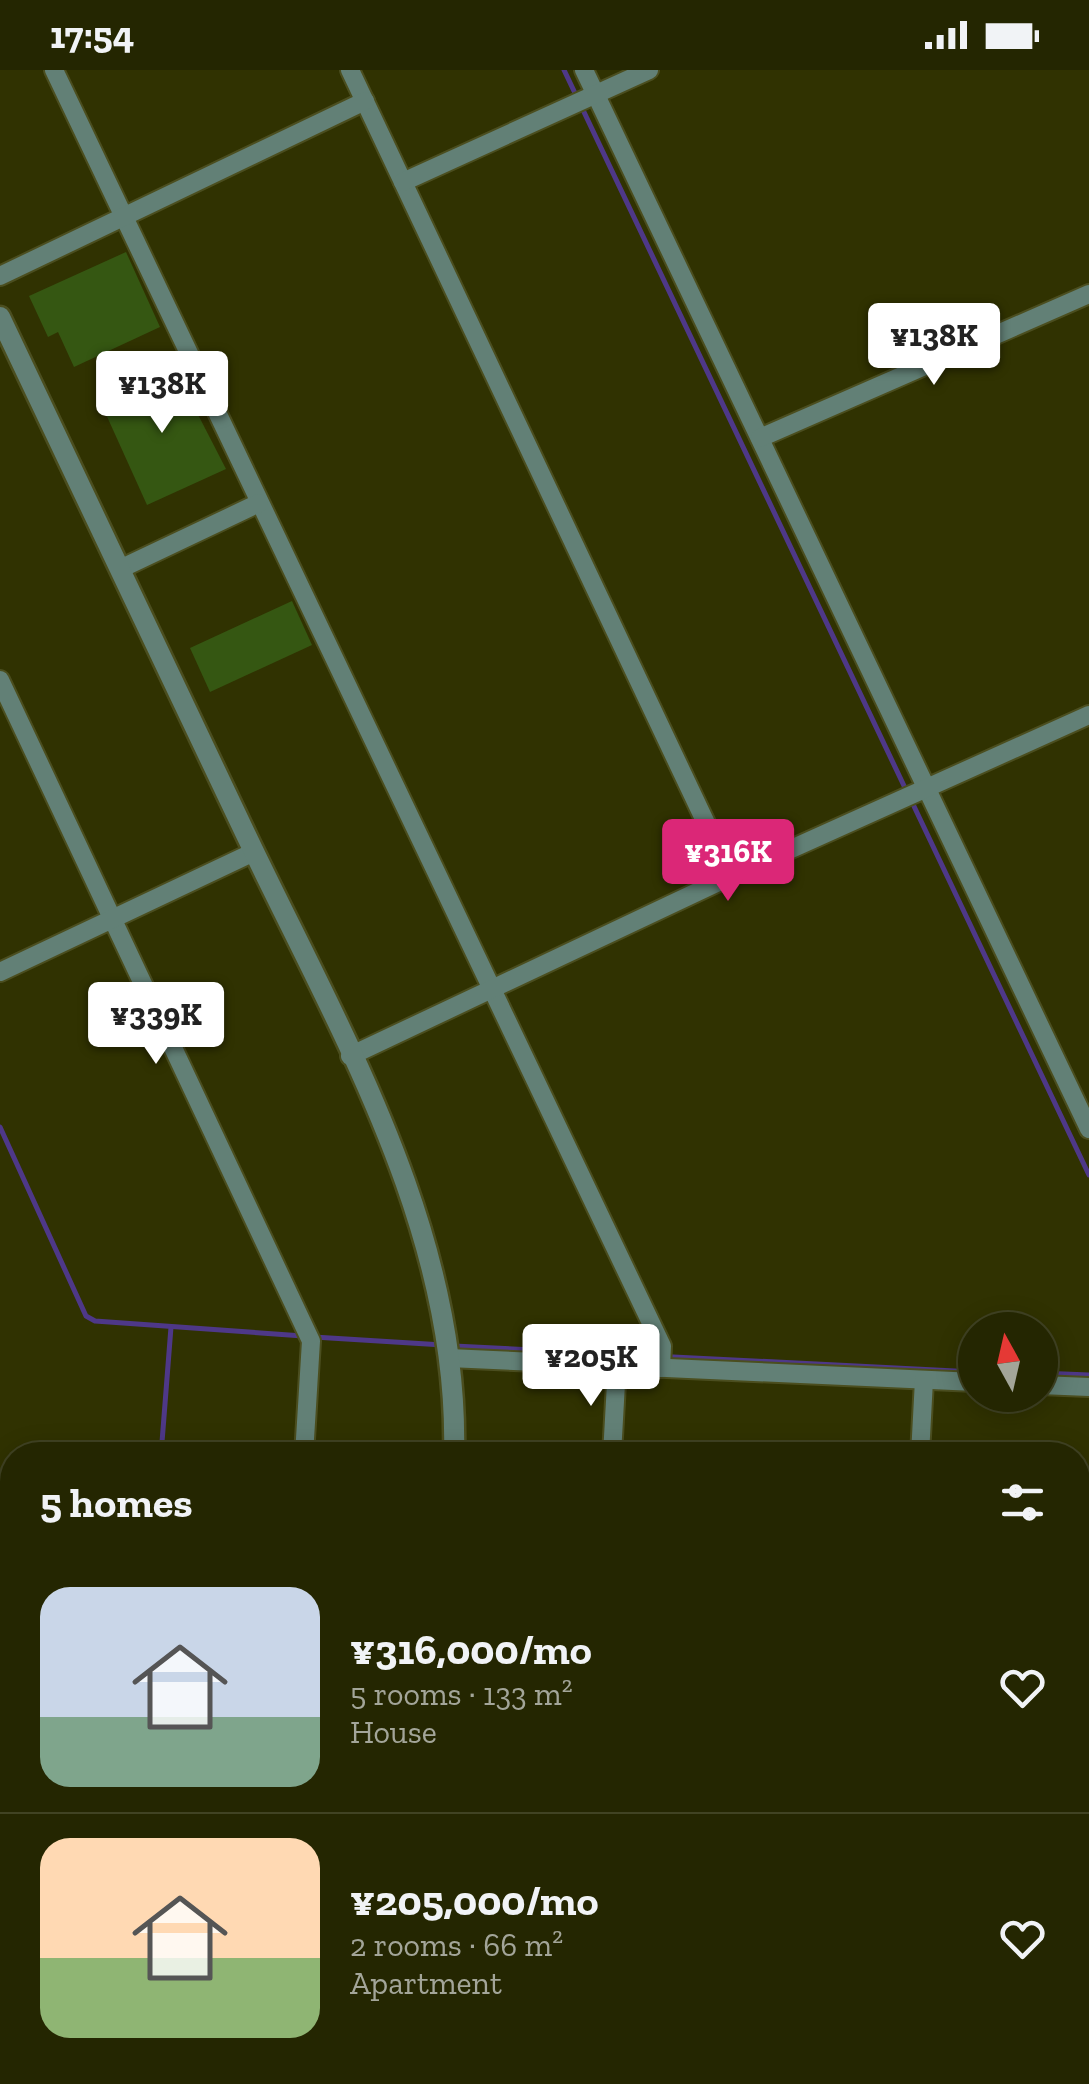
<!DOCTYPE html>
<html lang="en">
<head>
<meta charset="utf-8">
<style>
	body { margin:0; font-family:"Zilla Slab",serif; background:#303210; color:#f1f3f6; height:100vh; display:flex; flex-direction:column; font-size:38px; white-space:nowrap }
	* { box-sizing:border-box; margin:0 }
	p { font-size:32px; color:#a3a599 }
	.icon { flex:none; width:55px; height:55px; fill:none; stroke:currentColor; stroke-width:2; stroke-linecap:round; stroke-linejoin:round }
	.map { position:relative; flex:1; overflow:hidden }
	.drawer { position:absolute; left:0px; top:1372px; width:1090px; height:642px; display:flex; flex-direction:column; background:#242601; border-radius:40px 40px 0 0; box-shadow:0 5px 25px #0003,0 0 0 2px #414323 }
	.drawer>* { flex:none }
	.needle { width:65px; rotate:352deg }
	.controls { position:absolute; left:958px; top:1242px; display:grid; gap:20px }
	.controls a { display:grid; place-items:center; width:100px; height:100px; border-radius:50%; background:#242601; box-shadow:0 5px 25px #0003,0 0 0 2px #414323; font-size:50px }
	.price { position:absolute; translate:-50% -85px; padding:0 22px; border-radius:10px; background:#fff; color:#222; font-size:32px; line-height:65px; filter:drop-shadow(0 2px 5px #0008) }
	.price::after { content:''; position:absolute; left:50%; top:60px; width:30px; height:22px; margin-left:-15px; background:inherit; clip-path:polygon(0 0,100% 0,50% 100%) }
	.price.current { background:#db2777; color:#fff }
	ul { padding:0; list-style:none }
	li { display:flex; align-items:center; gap:30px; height:250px; padding:0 40px }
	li+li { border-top:2px solid #414323 }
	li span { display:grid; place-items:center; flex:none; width:280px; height:200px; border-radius:30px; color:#555 }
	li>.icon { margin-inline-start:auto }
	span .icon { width:120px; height:120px; fill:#fffc; stroke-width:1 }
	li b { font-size:42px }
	h2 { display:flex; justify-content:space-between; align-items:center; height:120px; padding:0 40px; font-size:42px }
	.status { display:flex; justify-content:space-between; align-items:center; height:70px; padding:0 50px; background:#242601; direction:ltr }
	.status svg { height:28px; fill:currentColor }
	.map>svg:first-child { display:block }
</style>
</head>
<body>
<div class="status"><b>17:54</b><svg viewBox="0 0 49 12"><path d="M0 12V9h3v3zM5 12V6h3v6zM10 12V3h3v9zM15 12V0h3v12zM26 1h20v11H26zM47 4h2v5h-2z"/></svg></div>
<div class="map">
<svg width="1089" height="2014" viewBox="0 0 1089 2014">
	<rect width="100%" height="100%" fill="#303201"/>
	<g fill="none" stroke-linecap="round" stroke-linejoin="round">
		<g stroke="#4e3888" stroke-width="5">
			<path d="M564 0 906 720"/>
			<path d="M911 730 1089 1105"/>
			<path d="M0 1057 86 1246 95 1251 303 1266"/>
			<path d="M314 1267 443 1275"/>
			<path d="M454 1276 975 1302"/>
			<path d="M1040 1303 1089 1305"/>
			<path d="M161 1385 171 1257"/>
			<path d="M121 2014 122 2002"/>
		</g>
	</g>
	<g fill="#355712">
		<path d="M126 182 160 257 74 297 58 262 48 267 29 226Z"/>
		<path d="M174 298 226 399 147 435 100 331Z"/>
		<path d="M292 531 312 575 210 622 190 578Z"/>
	</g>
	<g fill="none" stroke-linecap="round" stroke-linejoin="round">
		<g stroke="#4b4e1f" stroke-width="22">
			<g id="minor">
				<path d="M54 0 662 1276 661 1298"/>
				<path d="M350 0 731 806"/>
				<path d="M584 0 1089 1059"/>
				<path d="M403 112 649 0"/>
				<path d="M0 206 365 31"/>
				<path d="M760 368 1089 224"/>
				<path d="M120 499 259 433"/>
				<path d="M0 610 311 1271 304 1385"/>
				<path d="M0 902 254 782"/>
				<path d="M350 986 731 806 1089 645"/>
				<path d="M449 1288 975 1312"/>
				<path d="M1040 1315 1089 1317"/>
				<path d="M612 1385 617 1295"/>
				<path d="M920 1385 924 1310"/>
				<path d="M1078 1865 1089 1866"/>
				<path d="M263 2014 264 2002"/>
				<path d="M575 2014 576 2002"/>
				<path d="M885 2014V2002"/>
			</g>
		</g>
		<g stroke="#4b4e1f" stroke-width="25">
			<g id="tertiary">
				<path d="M0 247C82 420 165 594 247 767 340 962 460 1162 454 1385"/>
				<path d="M0 1797 12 1798"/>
				<path d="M420 2014 421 2002"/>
			</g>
		</g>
		<use href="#minor" stroke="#628076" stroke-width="18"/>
		<use href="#tertiary" stroke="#628076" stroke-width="20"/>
	</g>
</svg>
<div class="controls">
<a><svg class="needle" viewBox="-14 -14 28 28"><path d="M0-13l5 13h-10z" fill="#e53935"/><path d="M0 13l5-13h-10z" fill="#a3a599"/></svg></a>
</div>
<b class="price" style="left:934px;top:318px">¥138K</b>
<b class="price" style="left:162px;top:366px">¥138K</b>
<b class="price current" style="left:728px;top:834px">¥316K</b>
<b class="price" style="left:156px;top:997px">¥339K</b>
<b class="price" style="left:591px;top:1339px">¥205K</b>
<section class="drawer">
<h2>5 homes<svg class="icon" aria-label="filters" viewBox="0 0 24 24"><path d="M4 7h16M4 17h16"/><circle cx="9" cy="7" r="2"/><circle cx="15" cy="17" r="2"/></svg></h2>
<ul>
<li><span style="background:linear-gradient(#c9d6e8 65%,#7fa58c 0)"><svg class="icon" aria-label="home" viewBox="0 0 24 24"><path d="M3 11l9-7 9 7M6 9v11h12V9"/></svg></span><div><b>¥316,000/mo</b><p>5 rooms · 133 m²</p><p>House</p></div><svg class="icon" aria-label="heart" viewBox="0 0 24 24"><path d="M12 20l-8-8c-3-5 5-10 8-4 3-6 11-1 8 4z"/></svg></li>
<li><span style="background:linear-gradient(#ffd9b3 60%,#8fb573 0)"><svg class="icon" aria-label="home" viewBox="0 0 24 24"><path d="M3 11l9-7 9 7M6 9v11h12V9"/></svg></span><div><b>¥205,000/mo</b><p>2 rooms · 66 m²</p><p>Apartment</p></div><svg class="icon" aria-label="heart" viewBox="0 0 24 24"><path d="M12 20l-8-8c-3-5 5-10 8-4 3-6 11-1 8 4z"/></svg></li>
</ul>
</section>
</div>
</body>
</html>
